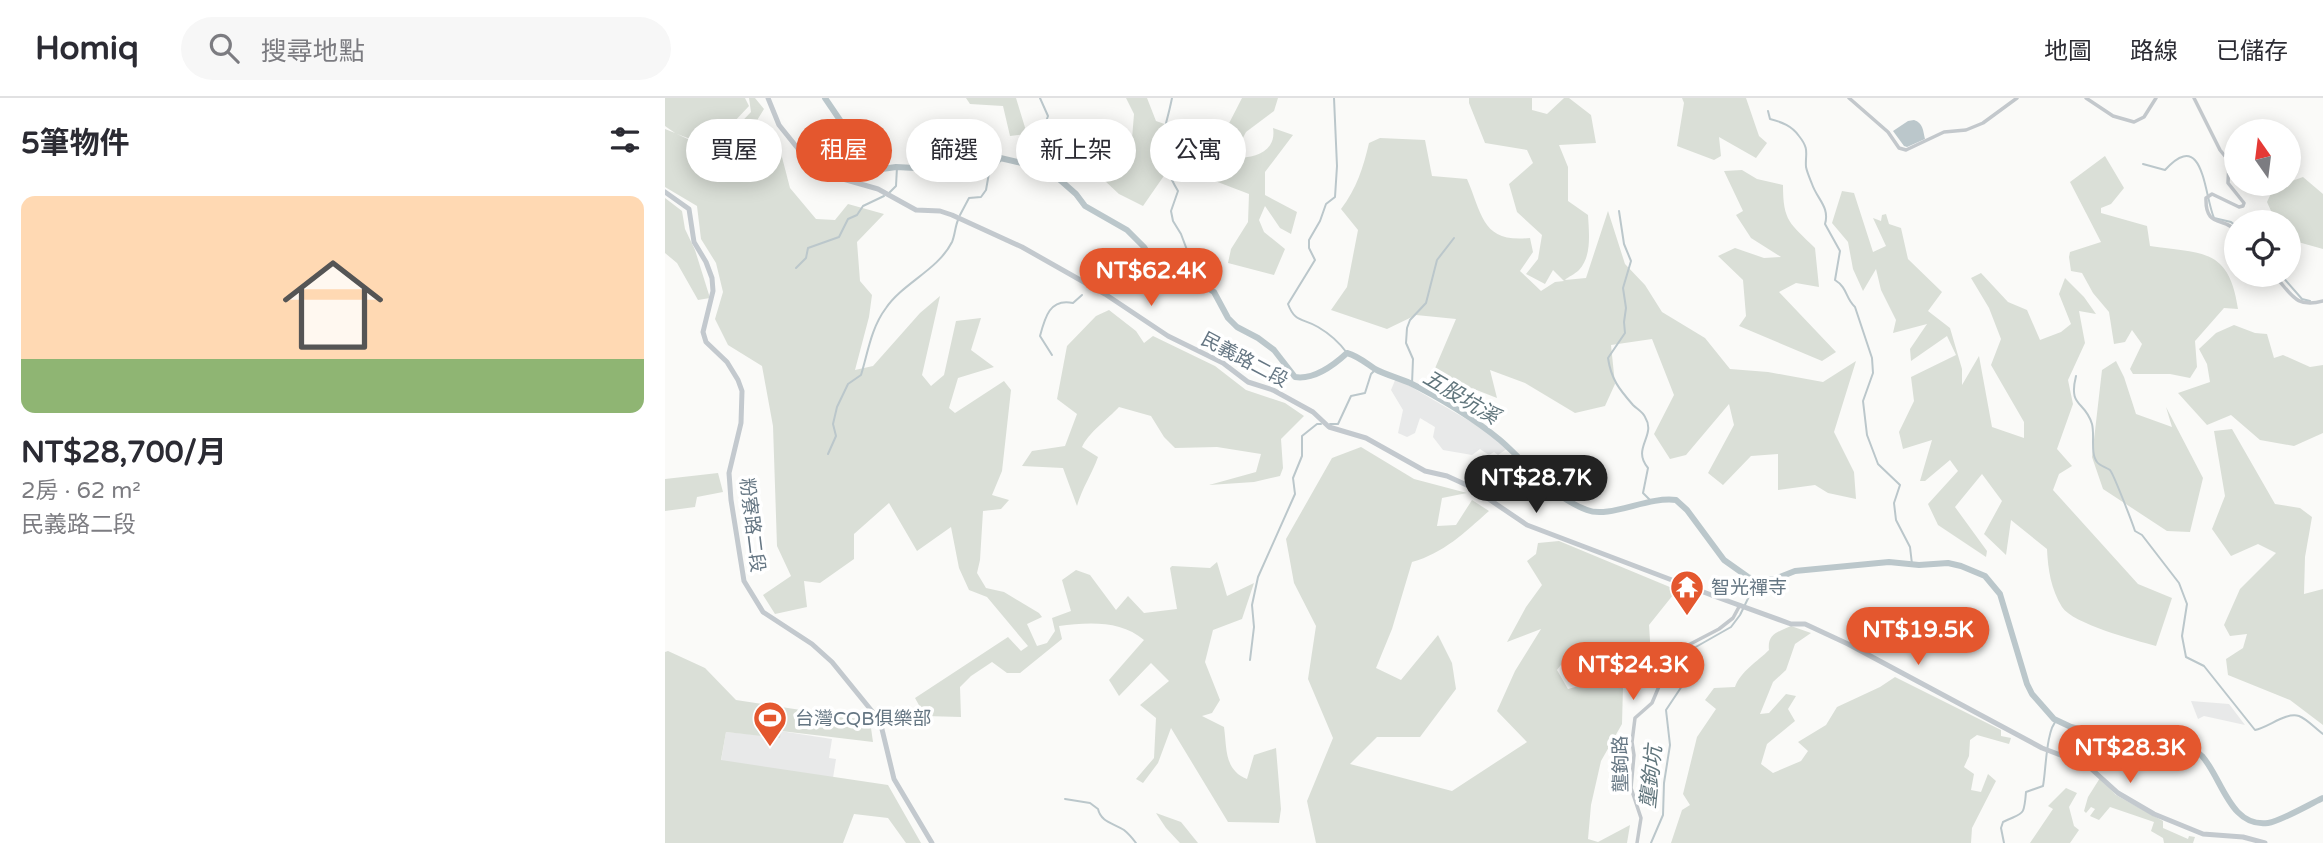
<!DOCTYPE html>
<html lang="zh-TW">
<head>
<meta charset="utf-8">
<style>
	body { margin:0; font-family:"Varela Round","Noto Sans TC",sans-serif; background:#f7f7f7; color:#2b2b33; height:100vh; display:flex; flex-direction:column; font-size:26px; white-space:nowrap }
	* { box-sizing:border-box; margin:0 }
	p { font-size:23px; color:#7c7c81 }
	.icon { flex:none; width:38px; height:38px; fill:none; stroke:currentColor; stroke-width:2; stroke-linecap:round; stroke-linejoin:round }
	.map { position:relative; flex:1; overflow:hidden }
	.drawer { display:flex; flex-direction:column; background:#fff; width:665px }
	.drawer>* { flex:none }
	.top-card { position:absolute; left:21px; top:21px; width:665px; height:63px; display:flex; gap:14px }
	.needle { width:46px; rotate:346deg }
	.tools { position:absolute; left:1559px; top:21px; display:grid; gap:14px }
	.tools a { display:grid; place-items:center; width:77px; height:77px; border-radius:50%; background:#fff; box-shadow:0 4px 18px #0003; font-size:35px }
	.price { position:absolute; translate:-50% -60px; padding:0 16px; border-radius:24px; background:#e4572e; color:#fff; font-size:23px; line-height:46px; filter:drop-shadow(0 2px 4px #0008) }
	.price::after { content:''; position:absolute; left:50%; top:42px; width:21px; height:16px; margin-left:-10px; background:inherit; clip-path:polygon(0 0,100% 0,50% 100%) }
	.price.active { background:#222; color:#fff }
	ul { padding:0; list-style:none }
	li { display:grid; align-content:center; gap:14px; height:371px; padding:0 21px }
	li+li { border-top:2px solid #e1e1e2 }
	li span { display:grid; place-items:center; height:217px; border-radius:14px; color:#555 }
	li>.icon { margin-inline-start:auto }
	span .icon { width:126px; height:126px; fill:#fffc; stroke-width:1 }
	li b { font-size:30px }
	h2 { display:flex; justify-content:space-between; align-items:center; height:84px; padding:0 21px; font-size:30px }
	.pill { padding:0 24px; border-radius:32px; background:#fff; box-shadow:0 4px 18px #0003; font-size:24px; line-height:63px }
	.pill.active { background:#e4572e; color:#fff }
	header { display:flex; align-items:center; gap:42px; box-sizing:border-box; height:98px; padding:0 35px; background:#fff; border-bottom:2px solid #e1e1e2 }
	header strong { font-size:33px }
	nav { display:flex; gap:38px; margin-inline-start:auto; font-size:24px }
	.search { width:490px; height:63px; background:#f7f7f7; display:flex; align-items:center; gap:18px; box-sizing:border-box; padding:0 24px; border-radius:38px; color:#7c7c81; font-size:26px }
	main { display:flex; flex:1; min-height:0 }
	.map>svg:first-child { display:block }
</style>
</head>
<body>
<header>
<strong>Homiq</strong>
<div class="search"><svg class="icon" aria-label="search" viewBox="0 0 24 24"><circle cx="10" cy="10" r="6"/><path d="M15 15l6 6"/></svg>搜尋地點</div>
<nav><a>地圖</a><a>路線</a><a>已儲存</a></nav>
</header>
<main>
<section class="drawer">
<h2>5筆物件<svg class="icon" aria-label="filters" viewBox="0 0 24 24"><path d="M4 7h16M4 17h16"/><circle cx="9" cy="7" r="2"/><circle cx="15" cy="17" r="2"/></svg></h2>
<ul>
<li><span style="background:linear-gradient(#ffd9b3 75%,#8fb573 0)"><svg class="icon" aria-label="home" viewBox="0 0 24 24"><path d="M3 11l9-7 9 7M6 9v11h12V9"/></svg></span><div><b>NT$28,700/月</b><p>2房 · 62 m²</p><p>民義路二段</p></div></li>
</ul>
</section>
<div class="map">
<svg width="1658" height="745" viewBox="0 0 1658 745">
	<rect width="100%" height="100%" fill="#fafaf8"/>
	<g fill="#e8e9e9">
		<path d="M731 280 825 335 843 350 833 357 829 354 824 357 815 351 807 357 778 352 768 339 770 329 755 320 750 335 742 339 733 335 738 312 726 292Z"/>
		<path d="M1526 603 1564 606 1580 627 1539 618 1533 621Z"/>
		<path d="M115 633 167 641 164 660 171 661 168 680 56 663 61 634 114 639Z"/>
	</g>
	<g fill="#dadfd7">
		<path d="M0 0H80L84 8 51 43 39 46 12 36 44 51 58 43 86 14 84 0H90L99 11 83 37 98 55 112 40 125 90 151 121 170 122 183 106 219 116 192 144 195 183 207 197 204 219 190 272 208 268 255 215 275 198 257 277 266 288 279 277 291 223 316 220 306 252 329 269 293 280 284 310 290 315 339 283 346 292 337 373 327 397 344 402 336 411 318 413 315 462 312 475 321 490 339 494 374 515 377 519 362 526 372 548 382 545 390 533 387 520 406 513 397 482 411 472 425 477 451 512 463 498 479 515 512 511 505 470 507 468 545 470 552 464 562 498 589 485 577 521 548 532 540 564 555 602 547 615 537 618 559 629C562 650 559 672 582 681L589 657 611 650 616 711 614 725 563 724 506 630 493 665 478 685 471 681 489 660 491 620 475 607 504 583 486 565 454 598 444 582 479 542C456 522 423 524 394 528L397 541 355 575H342L327 564 306 578 295 589 296 619 260 618 250 600 343 539 356 553 363 548 322 499 304 492 294 470 286 429 252 453 224 405 189 436V461L155 485 139 483 142 509 110 516 98 497 126 478 112 448 108 328 97 268 63 247 50 221 58 194 51 165 36 141 32 108 0 89V31L10 35 0 28Z"/>
		<path d="M301 0H351L362 36 345 38 338 8 305 6Z"/>
		<path d="M461 0H482L491 23 508 29 497 48 505 69 478 108 454 96 425 69 429 44 436 25 467 41 469 16Z"/>
		<path d="M577 0H613L609 13 581 34 568 59C588 62 612 54 608 30L628 37 600 74V97L632 114 626 136 615 130 600 108 594 122 599 134 620 151 609 177 563 165 566 151 583 124 584 96 537 78Z"/>
		<path d="M804 0H867V12L882 16 899 0H904L926 17 931 45 894 47 903 69V103L923 117C924 135 927 158 914 172 910 176 903 179 900 182L921 180 943 113 960 166 980 187 997 214 1040 240 1065 271 1103 274 1158 284 1191 263 1169 334 1189 374 1191 401 1163 395 1150 387 1113 392V356L1086 358 1058 387 1043 375 1069 327 1064 306 1021 357 1005 361 989 336 1009 297 987 241 946 247 950 286 940 308 910 315 860 285 825 272 832 300 768 275 791 221 751 217 722 231 666 212 682 189 693 132 676 111C692 90 698 70 704 45L715 40 760 42 767 78 802 81C818 118 817 145 865 140L868 154 855 173 876 193 890 184 899 183 888 172 880 186 861 176 873 161 877 137 852 114 844 86 868 65 862 52 820 45 804 5Z"/>
		<path d="M1017 0H1081L1094 38 1102 45 1091 60 1054 39 1056 58 1049 62 1012 48 1019 5Z"/>
		<path d="M1440 58 1459 90 1446 106 1436 110V115L1482 128 1485 148C1537 156 1564 149 1573 211L1559 210 1530 243 1532 269 1525 280 1505 276H1468L1465 271 1477 246 1467 232 1460 244 1449 246 1444 214 1428 195 1417 175 1406 173 1404 159 1405 154 1436 144 1405 84Z"/>
		<path d="M1077 72 1092 81 1118 87C1118 124 1125 125 1150 150L1154 189 1131 185 1114 194 1171 254 1157 263 1074 228 1081 218 1078 182 1053 158 1070 150 1099 160 1116 159 1086 140 1071 117 1078 113 1059 73Z"/>
		<path d="M1638 79 1658 96V151L1633 144 1624 136V124H1611L1602 104 1609 89 1624 86V84Z"/>
		<path d="M1177 93 1189 95 1208 154 1221 148 1208 120 1216 123 1217 117 1221 116 1224 126 1236 130 1243 161 1277 194 1263 213 1285 230 1297 271V287L1314 258 1327 329 1359 340V324L1326 267 1336 241 1324 210 1306 180 1316 175 1343 204 1362 212 1375 242 1396 234 1406 226 1394 196 1400 180 1419 199 1431 216 1414 213 1420 245 1403 282 1408 306 1392 351 1407 368 1394 376 1388 392 1473 486 1507 500 1491 548C1470 542 1408 526 1397 509 1386 491 1383 472 1382 451L1346 422 1341 457 1319 436 1337 403 1317 376 1290 409 1322 453 1321 459 1273 427 1263 406 1293 373 1285 362 1260 383H1255L1267 342 1238 351 1234 334 1249 303 1246 279 1291 257 1282 238 1246 263 1245 251 1262 226 1228 235 1231 222 1216 192 1211 171 1198 193 1188 171 1183 144 1167 125Z"/>
		<path d="M0 100 17 113 20 131 30 152 45 200 33 202 12 165 0 155Z"/>
		<path d="M444 212 471 233 479 245 488 238 550 268 581 292 620 305 639 318 616 341 618 370 615 378 589 384 544 387 591 374 596 356 552 349 510 350 499 339 486 318 454 309C443 321 423 335 417 349L433 359C427 376 417 390 412 408L398 370 357 368 367 353 400 348 412 316 392 301 402 248 431 218Z"/>
		<path d="M1569 227 1590 235 1602 236 1609 260 1618 257 1645 269 1658 267V335L1629 348 1595 342 1566 317 1542 327 1513 295 1545 284 1542 266 1534 251 1551 235Z"/>
		<path d="M1451 263 1459 279 1471 316 1507 329 1501 309 1538 380 1525 434 1502 433 1438 391 1427 359 1437 272Z"/>
		<path d="M1567 331 1610 406 1635 410 1647 419 1640 459 1639 496 1658 491V627L1625 602 1563 577 1561 561 1578 550 1582 536 1565 538 1559 527 1575 491 1611 455 1593 446 1566 458 1547 431 1560 398 1549 333Z"/>
		<path d="M696 349 749 381 802 395 777 400 772 428 791 427 807 402 824 413C799 435 779 455 747 464L727 531 711 570 736 582 773 537 787 565 791 591 755 639H712L685 666 787 693 862 644 832 613 850 573 876 531 842 544 861 509 877 487 862 463 871 456 873 445 894 443 1012 492 984 527 986 558 951 552 909 550 892 572 903 591 968 573 983 566 958 588 957 626 936 663 926 707 923 741 933 744 965 727 962 745H651L642 703 668 640 643 581 651 528 629 485 621 441 667 360Z"/>
		<path d="M53 375 58 394 32 399 30 409 0 413V381Z"/>
		<path d="M1126 528 1146 535 1130 546 1121 572 1108 584 1095 616 1104 615 1121 596 1131 598 1123 611 1130 623 1102 646 1096 666 1108 675 1136 663 1143 653 1133 644 1161 627 1172 609 1215 589 1230 579 1336 632V638L1346 640 1344 646 1312 637 1305 642 1304 658 1299 669 1309 676 1306 692 1316 694 1323 676 1331 683 1307 730 1306 745H1006L1017 712 1025 707 1018 696 1032 639 1051 611 1040 602 1049 590 1070 589C1075 574 1093 563 1104 552 1102 536 1113 534 1126 528Z"/>
		<path d="M3 553 40 570 71 602 194 621 206 630 208 644 116 633 115 640 61 634 56 662 223 687 256 745H241L223 720 189 716 178 745H0V554Z"/>
		<path d="M1435 680 1451 697 1498 723V730L1523 741 1524 738 1530 739 1528 745H1499L1498 740 1486 733 1489 724 1445 709 1434 722 1425 718 1430 711 1426 709 1421 715 1419 713 1423 699Z"/>
		<path d="M1401 690 1412 695 1404 709 1409 728 1414 732 1405 745H1365L1388 711 1383 708Z"/>
		<path d="M491 715 516 724 533 745H515L501 730Z"/>
	</g>
	<path fill="#bbc7cb" d="M1249 22C1258 25 1258 32 1260 41L1242 49 1239 48 1228 33 1243 23Z"/>
	<g fill="none" stroke-linecap="round" stroke-linejoin="round">
		<g stroke="#bbc7cb" stroke-width="2">
			<path d="M375 0 383 18 375 41 384 60 383 73"/>
			<path d="M507 0C498 45 487 48 513 93L506 113 508 123 516 136 528 168 529 179"/>
			<path d="M669 0 672 68 670 99 661 106 655 123 644 142V150L650 162 623 206C630 225 638 220 653 229 665 236 674 244 682 255"/>
			<path d="M1103 13 1105 21C1117 24 1127 28 1134 38 1145 52 1140 55 1141 69 1142 74 1145 81 1147 86 1152 101 1165 109 1160 126L1175 153 1170 182C1183 190 1180 200 1190 209L1207 260 1208 275 1198 303 1202 337 1213 366 1235 387 1229 405 1231 422 1245 449 1247 466"/>
			<path d="M1478 66 1500 72C1539 29 1539 97 1549 120L1566 124 1572 129"/>
			<path d="M224 95 231 88 232 69"/>
			<path d="M954 113 959 146 966 163 958 190 961 210 959 224 960 235 943 260C946 281 954 291 968 307 972 311 978 314 980 319 992 338 966 350 983 370L978 395 986 403"/>
			<path d="M295 117 304 100 316 99 321 92 324 75 338 60"/>
			<path d="M131 170 141 160 143 150 174 139 183 121 192 117 198 108 219 98"/>
			<path d="M1616 177 1637 201 1645 203"/>
			<path d="M387 257 375 238C380 219 385 200 408 205L417 197"/>
			<path d="M1411 278C1403 310 1420 302 1427 326 1430 337 1425 355 1432 364 1435 368 1441 369 1445 372 1449 377 1467 424 1470 433L1477 437 1514 485 1522 506 1517 538 1521 559 1539 568 1590 632C1604 629 1621 614 1634 618 1642 621 1651 631 1658 636"/>
			<path d="M747 286 748 261 741 245 742 230 745 222 761 205 772 162 789 140"/>
			<path d="M665 326H673L686 298 700 295 706 276 711 271"/>
			<path d="M163 356 171 338 168 326 172 309 183 286 196 277C203 254 206 230 221 210 238 185 273 172 287 144 290 137 290 129 293 122"/>
			<path d="M585 562 589 529 587 507 593 479 630 396 628 380 637 358V338L652 326H656"/>
			<path d="M400 701 425 705 433 711C436 724 448 725 459 732 464 736 468 741 471 745"/>
			<path d="M986 745 998 717 999 685 1005 647 1001 612 1023 579 1024 556 1029 550 1066 529 1075 517 1092 482"/>
			<path d="M1339 745 1336 730 1338 724C1358 714 1359 720 1361 694L1378 688C1381 673 1381 631 1392 622"/>
		</g>
		<path stroke="#bbc7cb" stroke-width="6" d="M160 0 179 28 196 69 203 73 231 69 270 71 287 66 301 51 312 48 331 59 374 69 386 74 411 96 420 108 462 132 479 149 487 162 497 169 508 174 520 175 549 194 563 220 572 229 593 240 609 252 630 279C649 282 669 267 682 255 693 258 701 265 710 271 721 277 734 280 745 285 774 299 811 322 835 342 864 367 885 398 922 412 944 421 983 398 1011 402L1022 412 1059 462 1083 479 1092 482 1110 481 1130 473 1224 464 1254 467 1283 465 1296 468 1320 478 1335 496 1362 586 1367 596 1389 621 1406 629 1448 640 1518 649C1525 651 1533 653 1537 658 1557 680 1565 730 1603 725 1616 723 1645 706 1658 700"/>
		<g stroke="#c3c8cc" stroke-width="3.5">
			<path d="M1184 0 1223 34 1234 50 1241 52 1279 34 1301 32 1318 25 1352 0"/>
			<path d="M1421 0 1448 18 1469 24 1479 19 1491 0"/>
			<path d="M1529 0 1555 52 1564 63 1563 85 1579 105 1578 108 1574 109 1547 96 1541 100C1540 131 1560 118 1572 134"/>
			<path d="M1609 177C1626 195 1630 211 1658 203"/>
			<path d="M972 745 976 720 966 690 969 657 967 644 970 620 987 605 1008 555 1054 531 1068 520 1075 507"/>
		</g>
		<g stroke="#c3c9ce" stroke-width="5">
			<path d="M103 0 114 27 147 68 164 77 213 91 251 112 275 113 287 117 357 149 440 196 503 238 558 265 583 284 608 292 648 314 664 329 701 340 760 373 782 378 806 389 862 427 1049 498 1126 526H1140L1183 546 1377 650 1422 667 1453 695 1489 716 1538 736 1578 739 1600 745"/>
			<path d="M0 94 24 111 29 144 41 164 47 180 48 193 38 234 41 244 62 264 73 282 77 293 76 325 64 375 66 402 79 483 98 514 147 546 167 564 215 623 229 681 267 745"/>
		</g>
	</g>
	<defs>
		<g id="temple-pin" transform="scale(1.75)"><path d="M0 17L-7.5 6A9.5 9.5 0 1 1 7.5 6Z" fill="#e4572e" stroke="#fff"/><path d="M0-6L5-2H3V0L6.5 2.5H4V6H1.5V3h-3V6H-4V2.5H-6.5L-3 0V-2H-5Z" fill="#fff"/></g>
		<g id="stadium-pin" transform="scale(1.75)"><path d="M0 17L-7.5 6A9.5 9.5 0 1 1 7.5 6Z" fill="#e4572e" stroke="#fff"/><path d="M0-5a6.5 5 0 1 0 0 10a6.5 5 0 1 0 0-10ZM-3.5-1.8h7v3.6h-7Z" fill="#fff"/></g>
	</defs>
	<g fill-rule="evenodd">
		<use href="#temple-pin" x="1022" y="489"/>
		<use href="#stadium-pin" x="105" y="620"/>
	</g>
	<g text-anchor="middle" stroke-width="7" stroke-linejoin="round" paint-order="stroke">
		<g font-size="19" fill="#657683" stroke="#fff">
			<text transform="translate(580 261) rotate(28)" y="7">民義路二段</text>
			<text transform="translate(88 427) rotate(83)" y="7">粉寮路二段</text>
			<text transform="translate(955 666) rotate(-91)" y="7">壟鉤路</text>
		</g>
		<g font-size="19" fill="#657683" stroke="#fff" text-anchor="start">
			<text x="1046" y="496">智光禪寺</text>
			<text x="130" y="627">台灣CQB俱樂部</text>
		</g>
		<g font-size="21" font-style="italic" fill="#60757c" stroke="#fff">
			<text transform="translate(796 299) rotate(31)" y="7">五股坑溪</text>
			<text transform="translate(986 679) rotate(-84)" y="7">壟鉤坑</text>
		</g>
	</g>
</svg>
<div class="tools">
<a><svg class="needle" viewBox="-14 -14 28 28"><path d="M0-13l5 13h-10z" fill="#e53935"/><path d="M0 13l5-13h-10z" fill="#7c7c81"/></svg></a>
<a><svg class="icon" aria-label="locate" viewBox="0 0 24 24"><circle cx="12" cy="12" r="6"/><path d="M12 2v4M12 18v4M2 12h4M18 12h4"/></svg></a>
</div>
<b class="price" style="left:486px;top:210px">NT$62.4K</b>
<b class="price active" style="left:871px;top:417px">NT$28.7K</b>
<b class="price" style="left:1253px;top:569px">NT$19.5K</b>
<b class="price" style="left:968px;top:604px">NT$24.3K</b>
<b class="price" style="left:1465px;top:687px">NT$28.3K</b>
<div class="top-card">
<a class="pill">買屋</a>
<a class="pill active">租屋</a>
<a class="pill">篩選</a>
<a class="pill">新上架</a>
<a class="pill">公寓</a>
</div>
</div>
</main>
</body>
</html>
